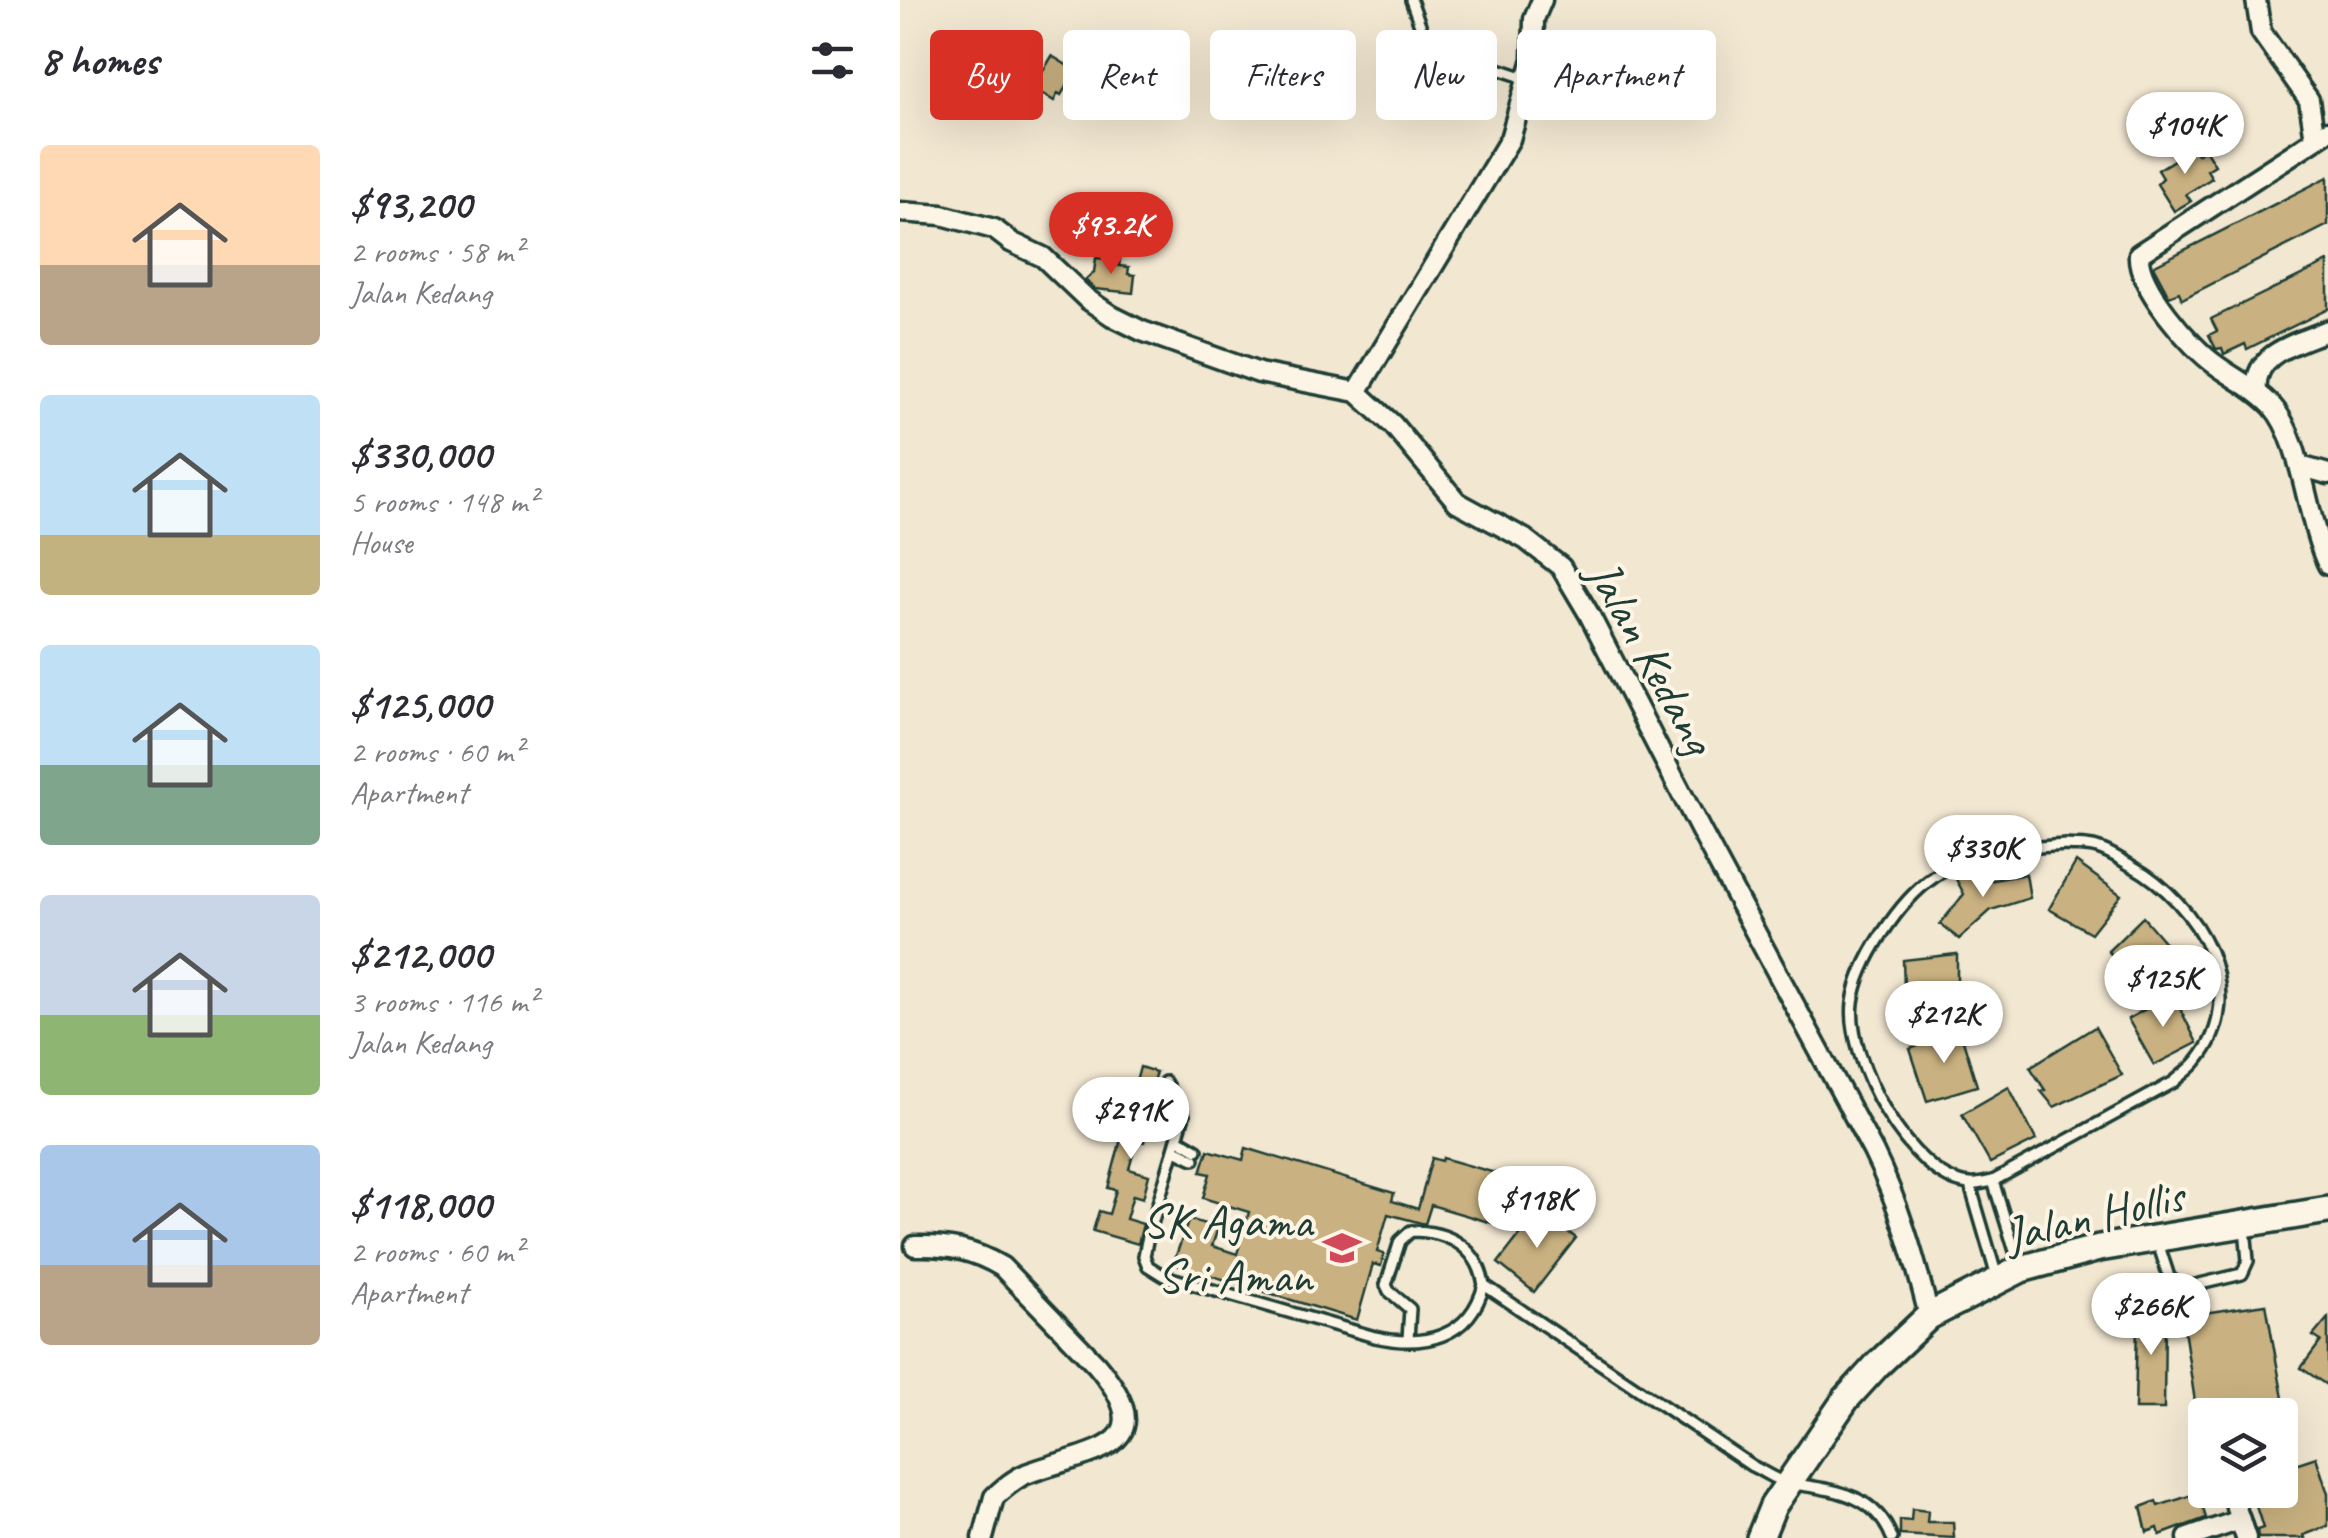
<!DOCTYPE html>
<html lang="en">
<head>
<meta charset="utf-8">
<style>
	body { margin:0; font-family:Caveat,sans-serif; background:#f2f2f3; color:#2b2b33; height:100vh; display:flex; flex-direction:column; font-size:38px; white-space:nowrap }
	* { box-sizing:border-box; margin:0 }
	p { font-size:32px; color:#7c7c81 }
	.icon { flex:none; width:55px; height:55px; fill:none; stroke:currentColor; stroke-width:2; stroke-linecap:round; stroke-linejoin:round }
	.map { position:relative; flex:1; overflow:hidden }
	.panel { display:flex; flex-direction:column; background:#fff; width:900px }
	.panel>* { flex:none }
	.guide { position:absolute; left:30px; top:30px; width:950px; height:90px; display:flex; gap:20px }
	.fabs { position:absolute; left:1288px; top:1398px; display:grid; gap:20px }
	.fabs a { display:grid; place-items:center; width:110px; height:110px; border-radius:10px; background:#fff; box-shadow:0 10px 40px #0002; font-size:50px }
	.price { position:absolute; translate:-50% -85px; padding:0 22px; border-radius:35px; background:#fff; color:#222; font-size:32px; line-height:65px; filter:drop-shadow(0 2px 5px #0008) }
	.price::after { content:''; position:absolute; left:50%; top:60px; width:30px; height:22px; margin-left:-15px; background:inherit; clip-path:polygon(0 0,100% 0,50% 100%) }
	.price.selected { background:#d93025; color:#fff }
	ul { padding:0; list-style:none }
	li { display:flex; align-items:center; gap:30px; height:250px; padding:0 40px }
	li span { display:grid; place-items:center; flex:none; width:280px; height:200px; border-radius:10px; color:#555 }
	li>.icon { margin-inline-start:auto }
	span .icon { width:120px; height:120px; fill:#fffc; stroke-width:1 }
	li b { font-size:42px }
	h2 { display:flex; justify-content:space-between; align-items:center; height:120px; padding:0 40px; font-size:42px }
	.pill { padding:0 35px; border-radius:10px; background:#fff; box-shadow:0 10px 40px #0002; font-size:35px; line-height:90px }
	.pill.selected { background:#d93025; color:#fff }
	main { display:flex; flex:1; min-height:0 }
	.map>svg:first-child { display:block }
</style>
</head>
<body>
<main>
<section class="panel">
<h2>8 homes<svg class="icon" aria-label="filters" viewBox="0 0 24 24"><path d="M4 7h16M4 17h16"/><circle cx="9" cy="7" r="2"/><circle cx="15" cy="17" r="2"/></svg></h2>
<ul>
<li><span style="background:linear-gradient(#ffd9b3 60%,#b9a48a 0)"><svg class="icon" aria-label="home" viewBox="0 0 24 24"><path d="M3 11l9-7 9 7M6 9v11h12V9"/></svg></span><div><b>$93,200</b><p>2 rooms · 58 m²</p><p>Jalan Kedang</p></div></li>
<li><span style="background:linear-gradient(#bfe0f5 70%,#c2b280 0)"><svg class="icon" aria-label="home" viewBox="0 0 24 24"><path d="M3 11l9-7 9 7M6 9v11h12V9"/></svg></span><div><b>$330,000</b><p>5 rooms · 148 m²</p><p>House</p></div></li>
<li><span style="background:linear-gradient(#bfe0f5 60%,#7fa58c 0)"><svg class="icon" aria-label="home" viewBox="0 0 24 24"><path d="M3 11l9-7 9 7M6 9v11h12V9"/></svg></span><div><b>$125,000</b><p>2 rooms · 60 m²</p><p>Apartment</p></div></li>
<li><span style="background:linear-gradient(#c9d6e8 60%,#8fb573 0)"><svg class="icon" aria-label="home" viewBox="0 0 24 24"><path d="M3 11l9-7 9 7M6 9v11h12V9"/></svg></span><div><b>$212,000</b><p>3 rooms · 116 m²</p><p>Jalan Kedang</p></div></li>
<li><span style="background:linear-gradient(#a9c7e8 60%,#b9a48a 0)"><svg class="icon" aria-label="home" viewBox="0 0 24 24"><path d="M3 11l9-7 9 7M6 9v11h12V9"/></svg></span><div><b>$118,000</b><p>2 rooms · 60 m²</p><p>Apartment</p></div></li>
</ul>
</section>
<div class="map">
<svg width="1428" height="1538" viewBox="0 0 1428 1538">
	<rect width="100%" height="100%" fill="#f2e7d1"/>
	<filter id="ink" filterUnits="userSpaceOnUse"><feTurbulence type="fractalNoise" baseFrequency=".01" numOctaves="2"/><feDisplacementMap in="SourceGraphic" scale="20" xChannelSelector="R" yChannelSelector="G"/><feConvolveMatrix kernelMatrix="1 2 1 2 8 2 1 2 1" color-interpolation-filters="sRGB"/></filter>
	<g filter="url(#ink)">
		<g fill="#c9b181" stroke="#1f3d34" stroke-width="2.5">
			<path d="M152 56 176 71 161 95 158 93 154 101 133 88Z"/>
			<path d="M1293 148 1297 154 1305 149 1315 165 1307 170 1312 178 1286 194 1291 201 1274 211 1257 184 1263 178 1258 170Z"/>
			<path d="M1428 177V225L1282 299 1279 292 1269 296 1253 266Z"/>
			<path d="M196 258 220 260 219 266 229 267 228 274 235 275 233 293 195 289 185 280 194 272Z"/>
			<path d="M1428 262V309L1347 349 1345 344 1324 354 1322 348 1316 349 1309 335 1317 331 1311 319Z"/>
			<path d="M1176 862 1221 895 1191 933 1149 909Z"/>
			<path d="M1071 870 1077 883 1126 874 1130 898 1091 910 1059 939 1040 924 1064 894 1056 879Z"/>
			<path d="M1243 917 1280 960 1243 988 1208 951Z"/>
			<path d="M1057 954V1014L1005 1015 1003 960Z"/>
			<path d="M1273 994 1297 1043 1254 1065 1228 1019Z"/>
			<path d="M1195 1027 1222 1075 1154 1107 1141 1091 1145 1090 1130 1067Z"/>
			<path d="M1060 1030 1077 1086 1027 1101 1010 1049Z"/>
			<path d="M240 1067 256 1072 252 1084 258 1086 257 1093 261 1094 249 1137 245 1136 244 1142 237 1140 229 1169 249 1175 243 1198 233 1195 226 1219 243 1224 238 1244 193 1231 199 1211 209 1214 216 1190 208 1188Z"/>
			<path d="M1109 1087 1136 1140 1090 1163 1062 1114Z"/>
			<path d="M346 1148 494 1193 492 1201 518 1209 532 1158 542 1161 543 1158 606 1176 602 1190 607 1191 601 1212 597 1208 592 1223 531 1205 525 1224 488 1214 477 1252 484 1254 481 1266 473 1264 457 1320 273 1264 289 1219 318 1228 312 1246 337 1254 349 1212 303 1198 310 1174 301 1172 308 1150 343 1160Z"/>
			<path d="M639 1210 676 1238 634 1292 598 1263Z"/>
			<path d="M1245 1301H1262V1317H1265L1264 1409H1235L1237 1323H1242V1316L1244 1317Z"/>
			<path d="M1366 1304 1386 1415H1297L1282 1316Z"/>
			<path d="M1428 1318V1386L1401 1368 1421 1341 1413 1336Z"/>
			<path d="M1416 1457 1428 1494V1526L1404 1535 1405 1538H1358L1357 1530 1363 1528 1355 1503 1348 1505 1343 1490H1380V1469Z"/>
			<path d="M1298 1493 1306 1518 1260 1535 1258 1528 1247 1532 1241 1507 1256 1501 1258 1506Z"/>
			<path d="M1012 1509 1028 1511 1027 1522H1053L1054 1538 1000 1535V1520L1011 1521Z"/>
		</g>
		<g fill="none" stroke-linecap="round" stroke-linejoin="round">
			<g stroke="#1f3d34" stroke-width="16">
				<g id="lane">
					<path d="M511 0 523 33 536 48 628 79"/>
					<path d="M1166 845C1176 846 1188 845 1197 848 1209 851 1221 860 1232 866 1297 902 1353 993 1297 1061 1291 1069 1281 1075 1274 1082L1093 1181C1086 1182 1077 1185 1070 1184 1010 1179 946 1058 953 1003 958 962 1000 900 1034 877 1072 850 1122 848 1166 845Z"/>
					<path d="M265 1082 284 1115 247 1241 244 1256 248 1266 264 1276 475 1337C524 1348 570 1338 584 1285 578 1247 548 1231 511 1231L500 1241 486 1285 489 1291 510 1309 508 1339"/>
					<path d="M278 1139 297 1150"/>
					<path d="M275 1150 294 1159"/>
					<path d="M1093 1181 1120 1267"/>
					<path d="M1070 1185 1097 1277"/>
					<path d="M1258 1243 1269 1277 1283 1288 1342 1274 1348 1261 1345 1227"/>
					<path d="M584 1285 852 1466C863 1471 876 1481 888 1483 930 1490 974 1491 992 1538"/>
				</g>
			</g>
			<g stroke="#1f3d34" stroke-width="25">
				<g id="street">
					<path d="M1356 0 1361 32 1409 100 1415 139"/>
					<path d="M1428 131 1239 254C1236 285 1291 348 1316 365 1335 379 1355 388 1372 406 1403 440 1406 521 1428 565"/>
					<path d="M0 212 42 215 94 229 111 242 143 257 187 299 212 316 242 331 359 373 457 392 493 425 557 502 625 539 661 567 689 614 802 833 973 1151C999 1204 1015 1259 1029 1316"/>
					<path d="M1357 391C1352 352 1399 343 1428 330"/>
					<path d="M457 392 610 139 633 59 634 19 642 0"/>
					<path d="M1400 466 1428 474"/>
					<path d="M15 1246C48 1245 74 1250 102 1267L196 1364C269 1451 188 1450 126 1474 114 1479 104 1488 94 1497L83 1538"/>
					<path d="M1336 1508 1346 1538"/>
					<path d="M1288 1538 1340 1520"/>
				</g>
			</g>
			<g stroke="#1f3d34" stroke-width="32">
				<path id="secondary" d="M860 1538 873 1506 946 1399 977 1365 1029 1316 1121 1269 1199 1248 1428 1210"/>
			</g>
			<use href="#lane" stroke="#fcf5e5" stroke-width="9"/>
			<use href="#street" stroke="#fcf5e5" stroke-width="18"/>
			<use href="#secondary" stroke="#fcf5e5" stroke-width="25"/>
		</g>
	</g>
	<defs>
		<g id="school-bare" transform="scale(3)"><path d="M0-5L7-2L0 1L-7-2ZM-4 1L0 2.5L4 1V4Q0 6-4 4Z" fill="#d1495b" stroke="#fcf5e5" stroke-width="2.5" paint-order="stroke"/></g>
	</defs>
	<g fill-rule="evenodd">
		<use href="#school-bare" x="442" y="1248"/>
	</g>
	<g text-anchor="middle" stroke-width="8" stroke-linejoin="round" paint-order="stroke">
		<g font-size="48" fill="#1f3d34" stroke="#fcf5e5">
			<text transform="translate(752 656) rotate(61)" y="17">Jalan Kedang</text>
			<text transform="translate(1194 1214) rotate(-13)" y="17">Jalan Hollis</text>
		</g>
		<g font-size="48" fill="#1f3d34" stroke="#fcf5e5" text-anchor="end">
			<text x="412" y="1237">SK Agama<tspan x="412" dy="55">Sri Aman</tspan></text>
		</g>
	</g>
</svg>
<div class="fabs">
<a><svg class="icon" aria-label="layers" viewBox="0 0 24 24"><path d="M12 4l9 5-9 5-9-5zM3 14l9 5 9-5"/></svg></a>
</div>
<b class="price" style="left:1285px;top:177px">$104K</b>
<b class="price selected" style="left:211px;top:277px">$93.2K</b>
<b class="price" style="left:1083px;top:900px">$330K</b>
<b class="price" style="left:1263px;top:1030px">$125K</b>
<b class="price" style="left:1044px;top:1066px">$212K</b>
<b class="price" style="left:231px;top:1162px">$291K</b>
<b class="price" style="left:637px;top:1251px">$118K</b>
<b class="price" style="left:1251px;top:1358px">$266K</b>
<div class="guide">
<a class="pill selected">Buy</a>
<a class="pill">Rent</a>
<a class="pill">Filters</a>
<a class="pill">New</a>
<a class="pill">Apartment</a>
</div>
</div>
</main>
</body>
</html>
